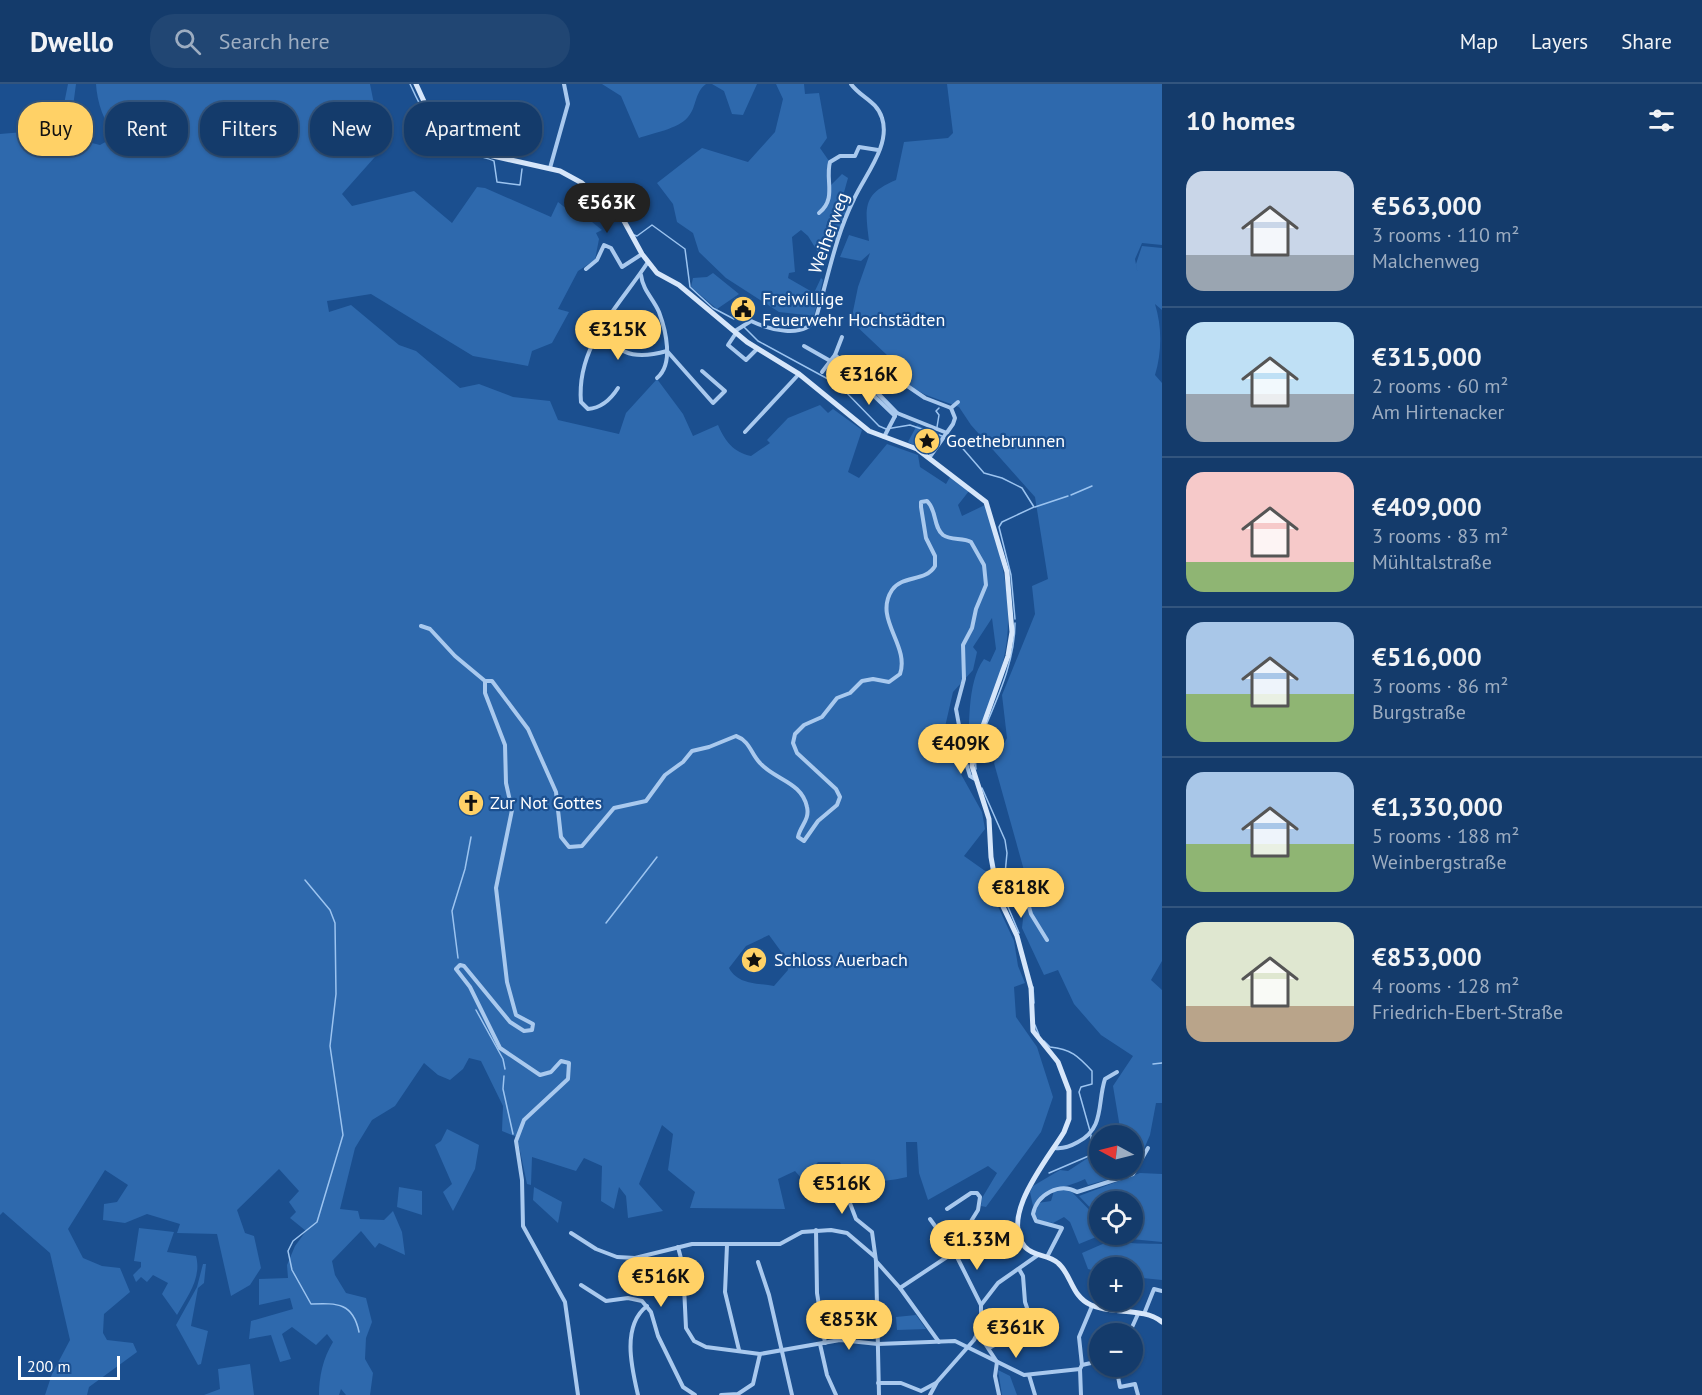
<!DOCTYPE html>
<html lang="en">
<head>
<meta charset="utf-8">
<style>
	body { margin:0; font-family:"PT Sans",sans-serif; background:#214673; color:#f1f3f6; height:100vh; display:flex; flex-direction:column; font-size:22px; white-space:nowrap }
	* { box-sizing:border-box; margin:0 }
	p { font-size:20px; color:#9dadc1 }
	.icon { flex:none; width:33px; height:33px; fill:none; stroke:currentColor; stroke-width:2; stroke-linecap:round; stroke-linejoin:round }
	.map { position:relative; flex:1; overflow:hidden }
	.panel { display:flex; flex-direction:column; background:#143b6b; width:540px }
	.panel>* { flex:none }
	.banner { position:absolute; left:18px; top:18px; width:570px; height:54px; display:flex; gap:12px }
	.needle { width:39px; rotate:277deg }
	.buttons { position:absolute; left:1089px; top:1041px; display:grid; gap:12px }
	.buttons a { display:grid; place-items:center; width:54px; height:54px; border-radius:50%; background:#143b6b; box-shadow:0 2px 4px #0004,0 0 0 2px #33557e; font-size:30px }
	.scale { position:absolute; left:18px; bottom:15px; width:102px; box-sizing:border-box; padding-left:6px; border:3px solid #fff; border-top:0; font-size:16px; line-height:21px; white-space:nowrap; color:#fff; -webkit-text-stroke:4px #1b4f8f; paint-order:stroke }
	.price { position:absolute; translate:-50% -51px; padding:0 14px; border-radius:21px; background:#ffd166; color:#111; font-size:20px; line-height:39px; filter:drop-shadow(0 2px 3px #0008) }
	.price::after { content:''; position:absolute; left:50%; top:36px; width:18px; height:14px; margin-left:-9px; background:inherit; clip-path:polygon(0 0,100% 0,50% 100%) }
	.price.active { background:#222; color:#fff }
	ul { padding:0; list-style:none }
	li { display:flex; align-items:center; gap:18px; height:150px; padding:0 24px }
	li+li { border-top:2px solid #33557e }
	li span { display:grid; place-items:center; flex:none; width:168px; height:120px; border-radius:18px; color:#555 }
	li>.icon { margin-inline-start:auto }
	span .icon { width:72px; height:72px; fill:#fffc; stroke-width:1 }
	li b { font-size:26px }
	h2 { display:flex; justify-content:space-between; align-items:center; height:72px; padding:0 24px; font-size:26px }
	.pill { padding:0 21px; border-radius:24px; background:#143b6b; box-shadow:0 2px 4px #0004,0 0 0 2px #33557e; font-size:21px; line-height:54px }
	.pill.active { background:#ffd166; color:#111 }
	header { display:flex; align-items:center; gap:36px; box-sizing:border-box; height:84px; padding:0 30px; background:#143b6b; border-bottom:2px solid #33557e }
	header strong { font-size:28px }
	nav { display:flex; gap:33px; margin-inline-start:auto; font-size:21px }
	.search { width:420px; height:54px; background:#214673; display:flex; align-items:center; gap:15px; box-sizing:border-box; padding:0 21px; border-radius:24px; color:#9dadc1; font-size:22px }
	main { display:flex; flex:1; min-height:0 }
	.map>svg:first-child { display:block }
</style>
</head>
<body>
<header>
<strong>Dwello</strong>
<div class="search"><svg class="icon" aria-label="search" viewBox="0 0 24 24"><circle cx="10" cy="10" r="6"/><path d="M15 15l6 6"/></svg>Search here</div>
<nav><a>Map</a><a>Layers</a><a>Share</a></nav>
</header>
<main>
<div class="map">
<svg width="1162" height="1311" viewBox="0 0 1162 1311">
	<rect width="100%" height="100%" fill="#1b4f8f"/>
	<g fill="#2e69ad" fill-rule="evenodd">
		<path d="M68 0H76L71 38 84 57 100 61 116 52C104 39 97 18 96 0H370L377 35 389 43 390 56 342 110 352 122 414 107 452 139 477 103 485 104 551 133 558 118 577 133 582 130 602 146 596 149 599 155 595 176 578 187 558 225 569 228 552 259 532 267 528 282 473 272 371 210 327 217 329 228 351 221 399 261 416 267 460 304 479 300 513 313 550 317 558 336 619 350 626 329 657 295 683 330 693 352 718 341C725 357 733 368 751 372L770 359 767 356 788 334 820 321 828 329 833 325 862 346 848 388 859 394 887 360 918 371 920 383 946 400 950 393 969 407 958 421 962 432 985 421C1002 471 1016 525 1003 578 995 611 980 643 968 674 970 645 966 599 984 575L990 578 996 565 992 534 973 563 977 568 973 586 953 608 942 656 982 728 985 745 964 772 988 789 996 818 1014 857 1018 882 1025 899 1014 903 1016 933 1037 963 1053 1013 1041 1048 986 1123 981 1122 982 1114 997 1089 988 1082 928 1116 919 1089 917 1058H906L907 1093C889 1098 864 1096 851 1106L840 1078H818L803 1096 795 1087 778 1095 785 1125 690 1124 695 1108 668 1086 673 1050 662 1041 639 1100 663 1127 628 1134 626 1112 619 1103 614 1125 601 1117 602 1082 584 1074 576 1087 532 1073 531 1101 527 1100 517 1053 502 1047 503 1022 481 977 469 974 463 985 450 996 438 991 424 979 395 1022 372 1036 355 1064 340 1125 358 1127 360 1135 384 1136 393 1127 402 1148 405 1171 379 1159 375 1164 361 1147 332 1177 335 1191 346 1209 366 1214 372 1238 366 1254 365 1275 373 1289 370 1311H346L341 1305 339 1311H319C319 1293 323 1274 333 1258L327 1250 316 1261 292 1243 282 1250 291 1275 280 1278 271 1251 249 1255 251 1237 293 1225 290 1214 259 1221V1195L288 1194 287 1181 295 1162 306 1147 290 1134 296 1128 289 1118 299 1107 279 1085 237 1126 245 1149 254 1152 261 1184 250 1201 231 1212 217 1150 177 1149 180 1140 147 1130 125 1139 103 1136 104 1120 117 1118 128 1101 105 1086 68 1145 83 1174 102 1182 120 1184 130 1208 104 1230 103 1249 107 1256 133 1259 137 1268 89 1303 87 1311H45L52 1290 70 1256 50 1169 3 1128 0 1131V50L59 45ZM769 851 788 877V886L774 902C758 899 738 901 729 884L746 862Z"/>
		<path d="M602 0H706C694 9 697 23 688 33 678 45 653 49 639 54L621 12Z"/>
		<path d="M712 0H757L743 31 732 30 724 7Z"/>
		<path d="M776 0H804L805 10 819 9 827 54 820 64 829 77 827 86 831 101 842 90 848 94 843 112 852 117 836 157 821 155 819 170 808 152 801 146 792 153 795 188 789 189 788 194 814 209 821 194 823 196 814 232 779 228 726 194 699 168 693 149 677 138 673 120 657 99 702 64 748 78 775 48 783 15Z"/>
		<path d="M947 0H1162V161L1142 159 1135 175 1138 191 1136 180 1142 162 1162 164V226L1155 220C1162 243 1162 267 1155 291L1162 299V877L1151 896 1162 906V1019H1156L1150 1051 1134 1088 1088 1101 1085 1095C1065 1105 1047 1103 1033 1122L1030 1108 1033 1102 1060 1086 1068 1087 1091 1072 1095 1066 1099 1065 1100 1084H1132V1052L1110 1051 1111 1047 1120 1044 1113 1002 1133 972 1101 951 1074 920 1058 886 1044 891 1022 844 1027 797 994 679 1007 654 1002 611 1035 530 1032 502 1048 495 1035 413 971 341 959 323 926 311 905 300 888 272 851 237 858 203 870 169 861 177 840 173 849 151 869 157C865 124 862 110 896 96L904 58 948 54 953 49Z"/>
		<path d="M713 189 739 210 717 225 691 203 693 194 707 193Z"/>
		<path d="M917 341 942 353 930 370 908 358Z"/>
		<path d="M447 1045 479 1061 475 1085 453 1127 443 1108 452 1100 435 1061 441 1057Z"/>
		<path d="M1140 1089 1162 1090V1158L1131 1155 1121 1151 1132 1150V1118H1100L1099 1133 1079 1112Z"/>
		<path d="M399 1103 422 1107V1131L397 1123Z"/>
		<path d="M534 1103 562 1118 558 1139 533 1116Z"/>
		<path d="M1069 1105 1099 1136 1101 1151 1079 1160 1070 1138 1064 1133 1053 1139 1039 1137 1034 1129 1038 1119 1051 1117 1054 1107Z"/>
		<path d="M139 1144 174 1148 167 1168 196 1172C202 1194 187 1213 177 1231L162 1210 168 1199 153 1191 147 1198 141 1193 136 1198 133 1191 141 1183V1178L134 1177Z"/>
		<path d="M1114 1155C1129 1161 1145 1159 1162 1160V1196L1133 1193 1132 1184H1100L1099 1188 1088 1185 1082 1169Z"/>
		<path d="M203 1180H206L204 1199 198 1204 191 1242 208 1247 201 1280 198 1281 176 1241 197 1203Z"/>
		<path d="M916 1231 926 1245 897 1246 896 1233Z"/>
		<path d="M250 1280 254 1311H204L220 1305 218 1285Z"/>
		<path d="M998 1286 1010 1292 1017 1311H1002Z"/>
	</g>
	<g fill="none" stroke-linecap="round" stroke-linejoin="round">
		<g stroke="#9cc4f0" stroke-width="1.5">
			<path d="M410 0C423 29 436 54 467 68 475 72 485 73 494 77L497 98 520 101 522 85"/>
			<path d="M634 151 637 152 652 141 685 165 690 203 713 224 734 235"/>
			<path d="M744 243 758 257 839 301 879 342 886 345 910 341 942 352"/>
			<path d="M937 343 939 331 936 327 939 324"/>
			<path d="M946 354 958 359 984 389 1002 394 1022 404 1034 423 1002 438 999 443 1011 491 1015 535"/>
			<path d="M1071 411 1092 402"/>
			<path d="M1035 423 1068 412"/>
			<path d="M976 685C974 669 982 654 987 639 1000 608 1015 574 1015 539"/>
			<path d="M982 704 1005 756 1007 769 1003 811 1019 849"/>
			<path d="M305 796 330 826 335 839 336 910 330 962 343 1051 317 1138 293 1157 288 1167 292 1186 311 1220C338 1219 353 1219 359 1248"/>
			<path d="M606 839 657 773"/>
			<path d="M458 874 452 827 465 785 471 753"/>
			<path d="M1033 903 1034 919"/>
			<path d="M476 926 503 975 505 985"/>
			<path d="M1035 941 1039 951"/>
			<path d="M1044 957 1050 963C1071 965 1078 972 1092 987V1000L1081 1003 1079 1008 1090 1047"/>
			<path d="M1153 980 1162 979"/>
			<path d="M504 992 503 1005 513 1050"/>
			<path d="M1049 1089 1091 1071V1051"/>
		</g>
		<g stroke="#a9c9ee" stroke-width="4">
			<path d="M550 84 568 20 564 0"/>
			<path d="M819 129C837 115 825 96 830 78L840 72H855L859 63 878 66"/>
			<path d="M586 185 597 176 604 161 611 164 622 183 642 170"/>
			<path d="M641 191C643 207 653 214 659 228 666 247 674 280 657 294"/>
			<path d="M609 232C607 272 635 276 667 267"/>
			<path d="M735 247 751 237C768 245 804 256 816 234 828 194 835 153 854 115 865 91 891 61 882 34 877 17 860 13 851 0"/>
			<path d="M736 249 728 261 746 276 757 265"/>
			<path d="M804 262 848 287 895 332"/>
			<path d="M621 265 644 246"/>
			<path d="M667 267 713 319 725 307 702 287"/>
			<path d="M835 271 862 293 897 329"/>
			<path d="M822 288 835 271 842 253"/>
			<path d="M903 299 925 314 951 324"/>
			<path d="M618 304C611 315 602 324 588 325L581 318C576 261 620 221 648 178"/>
			<path d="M897 329 947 349"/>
			<path d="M745 348 799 290"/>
			<path d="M884 353 895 332"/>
			<path d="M929 374 953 340 955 334 951 324 958 318"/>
			<path d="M421 542 430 545 455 572 485 597H492L528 645 556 708 561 753 569 763 582 762 614 724 646 717 665 691 683 678 692 667 709 663 736 652C750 657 751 670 760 679 775 696 802 698 807 723 810 736 800 742 798 753L804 757 818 737 837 721 840 713 836 705 797 669 793 659 795 650 804 641 822 633 837 614 850 609 862 597 873 595 889 598 900 590C910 561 873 535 892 506 902 491 926 498 935 482V472L926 454 921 423V418L927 417C937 426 933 443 943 451 951 457 963 453 971 458L984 481 986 501 976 525 972 544 963 561 964 595 956 625 966 679 970 692 975 695"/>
			<path d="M485 597V609L505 661 506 699 512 726 496 804 507 898 516 931 533 940 532 946 524 947 510 938 464 882 460 881 456 885 470 903 500 964 540 991 551 988 561 977 569 979 568 995 524 1036 516 1057 522 1096 523 1142 565 1218 578 1311"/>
			<path d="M995 798 1017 799 1024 804 1031 830 1047 856"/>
			<path d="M1055 1064C1063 1065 1071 1062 1078 1058 1105 1044 1097 1019 1105 995L1117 988"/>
			<path d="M840 1093 856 1135 872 1148 876 1177 879 1311"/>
			<path d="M930 1135 956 1171 981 1221"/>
			<path d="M816 1146 817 1209 825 1259"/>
			<path d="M571 1149 596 1165 617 1173 635 1174 692 1160H780L802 1148 831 1146 847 1149 874 1172"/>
			<path d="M727 1161 725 1208 739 1266"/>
			<path d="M678 1163 683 1182 686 1244 694 1257 706 1263 760 1270 840 1256 878 1260 955 1257 1024 1291 1080 1285 1082 1281 1100 1277"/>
			<path d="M1047 1173 1062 1144 1036 1137 1033 1130C1037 1110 1060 1098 1077 1108L1133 1090 1148 1064"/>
			<path d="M876 1177 900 1204 939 1258"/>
			<path d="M758 1178 769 1211 792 1311"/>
			<path d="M581 1201 606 1217 628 1214 642 1217 651 1228 658 1252 683 1303 695 1311"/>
			<path d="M900 1204 950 1171 978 1126 980 1113 977 1109H971L947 1125"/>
			<path d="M1144 1230 1154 1205 1162 1207"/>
			<path d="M981 1243 984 1258 997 1278 995 1292 999 1311"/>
			<path d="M1129 1250 1138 1230"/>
			<path d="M820 1260 827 1291 836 1311"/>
			<path d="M989 1264 1004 1256 1035 1247 1025 1218 1023 1192 1019 1185"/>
			<path d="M1082 1281 1079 1253 1092 1222"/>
			<path d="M1116 1282 1120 1303 1135 1300 1138 1311"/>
			<path d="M1080 1285 1081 1311"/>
			<path d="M1029 1291 1035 1311"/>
			<path d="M878 1299H901L921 1307 936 1299"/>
			<path d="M638 1311C632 1285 621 1242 647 1222"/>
			<path d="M721 1311 738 1310 753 1300 760 1270"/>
			<path d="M930 1311 937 1298 974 1256 981 1242V1221L998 1199 1038 1171"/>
		</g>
		<path stroke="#d6e6fa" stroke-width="5" d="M416 0 427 24 447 50 484 70 560 87 582 99 624 137 642 170 657 189 679 201 747 258 799 290 869 347 917 365 986 418 1007 488 1012 548 1008 572 975 664 972 682 989 735 991 773 998 812 1017 852 1031 904 1033 947 1058 978 1069 1007V1035L1064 1048C1048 1075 999 1132 1025 1163 1034 1173 1048 1170 1058 1179 1072 1191 1071 1212 1091 1221 1112 1231 1144 1223 1162 1238"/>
	</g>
	<defs>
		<g id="civic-disc" transform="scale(1.35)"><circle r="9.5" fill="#ffd166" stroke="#1b4f8f"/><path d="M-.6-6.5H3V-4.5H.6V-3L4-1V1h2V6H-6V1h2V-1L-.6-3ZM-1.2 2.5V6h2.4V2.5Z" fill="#111"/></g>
		<g id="sight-disc" transform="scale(1.35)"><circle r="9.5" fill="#ffd166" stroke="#1b4f8f"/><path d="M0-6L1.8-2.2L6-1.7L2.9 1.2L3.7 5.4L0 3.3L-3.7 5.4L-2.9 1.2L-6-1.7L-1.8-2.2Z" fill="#111"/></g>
		<g id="church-disc" transform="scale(1.35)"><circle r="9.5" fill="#ffd166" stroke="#1b4f8f"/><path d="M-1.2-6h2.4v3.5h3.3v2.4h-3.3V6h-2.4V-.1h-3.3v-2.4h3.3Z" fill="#111"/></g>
	</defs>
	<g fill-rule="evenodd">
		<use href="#civic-disc" x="743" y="225"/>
		<use href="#sight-disc" x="927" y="357"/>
		<use href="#church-disc" x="471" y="719"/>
		<use href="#sight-disc" x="754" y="876"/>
	</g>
	<g text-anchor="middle" stroke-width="4.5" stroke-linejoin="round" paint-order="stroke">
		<g font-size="18" fill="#fff" stroke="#1b4f8f">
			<text transform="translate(829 149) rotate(-70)" y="6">Weiherweg</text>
		</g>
		<g font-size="18" fill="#fff" stroke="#1b4f8f" text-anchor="start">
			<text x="762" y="221">Freiwillige<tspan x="762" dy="21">Feuerwehr Hochstädten</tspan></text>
			<text x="946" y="363">Goethebrunnen</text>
			<text x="490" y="725">Zur Not Gottes</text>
			<text x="774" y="882">Schloss Auerbach</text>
		</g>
	</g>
</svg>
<div class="buttons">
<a><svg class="needle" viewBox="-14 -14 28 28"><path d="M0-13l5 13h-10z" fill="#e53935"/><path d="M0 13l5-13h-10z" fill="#9dadc1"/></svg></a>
<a><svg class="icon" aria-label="locate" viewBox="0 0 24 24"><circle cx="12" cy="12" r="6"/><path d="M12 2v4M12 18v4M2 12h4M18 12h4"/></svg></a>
<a>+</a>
<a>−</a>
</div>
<div class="scale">200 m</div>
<b class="price active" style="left:607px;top:150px">€563K</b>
<b class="price" style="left:618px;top:277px">€315K</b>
<b class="price" style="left:869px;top:322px">€316K</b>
<b class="price" style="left:961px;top:691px">€409K</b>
<b class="price" style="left:1021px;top:835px">€818K</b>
<b class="price" style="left:842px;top:1131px">€516K</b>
<b class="price" style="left:977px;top:1187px">€1.33M</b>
<b class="price" style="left:661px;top:1224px">€516K</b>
<b class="price" style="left:849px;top:1267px">€853K</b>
<b class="price" style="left:1016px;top:1275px">€361K</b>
<div class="banner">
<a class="pill active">Buy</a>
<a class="pill">Rent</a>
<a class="pill">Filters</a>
<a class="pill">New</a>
<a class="pill">Apartment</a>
</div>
</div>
<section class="panel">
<h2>10 homes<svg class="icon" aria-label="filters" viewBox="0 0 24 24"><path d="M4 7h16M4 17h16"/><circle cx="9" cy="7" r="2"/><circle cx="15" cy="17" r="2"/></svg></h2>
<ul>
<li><span style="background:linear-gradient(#c9d6e8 70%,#9aa5b1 0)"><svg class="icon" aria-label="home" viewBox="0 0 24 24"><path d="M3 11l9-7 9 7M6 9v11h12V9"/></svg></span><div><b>€563,000</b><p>3 rooms · 110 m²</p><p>Malchenweg</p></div></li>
<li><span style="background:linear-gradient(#bfe0f5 60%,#9aa5b1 0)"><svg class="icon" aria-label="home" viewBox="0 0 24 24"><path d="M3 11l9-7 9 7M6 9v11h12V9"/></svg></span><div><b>€315,000</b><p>2 rooms · 60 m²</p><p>Am Hirtenacker</p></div></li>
<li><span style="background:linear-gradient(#f6c9c9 75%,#8fb573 0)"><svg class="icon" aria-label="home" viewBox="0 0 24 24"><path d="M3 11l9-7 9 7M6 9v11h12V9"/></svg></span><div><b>€409,000</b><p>3 rooms · 83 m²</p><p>Mühltalstraße</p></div></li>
<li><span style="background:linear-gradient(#a9c7e8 60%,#8fb573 0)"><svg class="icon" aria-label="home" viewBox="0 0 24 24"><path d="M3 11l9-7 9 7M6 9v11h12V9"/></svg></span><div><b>€516,000</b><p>3 rooms · 86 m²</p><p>Burgstraße</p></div></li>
<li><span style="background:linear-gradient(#a9c7e8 60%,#8fb573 0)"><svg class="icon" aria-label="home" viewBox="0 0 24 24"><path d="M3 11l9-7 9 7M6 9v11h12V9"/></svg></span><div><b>€1,330,000</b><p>5 rooms · 188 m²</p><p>Weinbergstraße</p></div></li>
<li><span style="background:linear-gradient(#dfe7d0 70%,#b9a48a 0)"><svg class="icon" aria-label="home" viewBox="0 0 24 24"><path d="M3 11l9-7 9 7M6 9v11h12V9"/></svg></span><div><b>€853,000</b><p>4 rooms · 128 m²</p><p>Friedrich-Ebert-Straße</p></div></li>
</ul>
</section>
</main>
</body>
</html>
